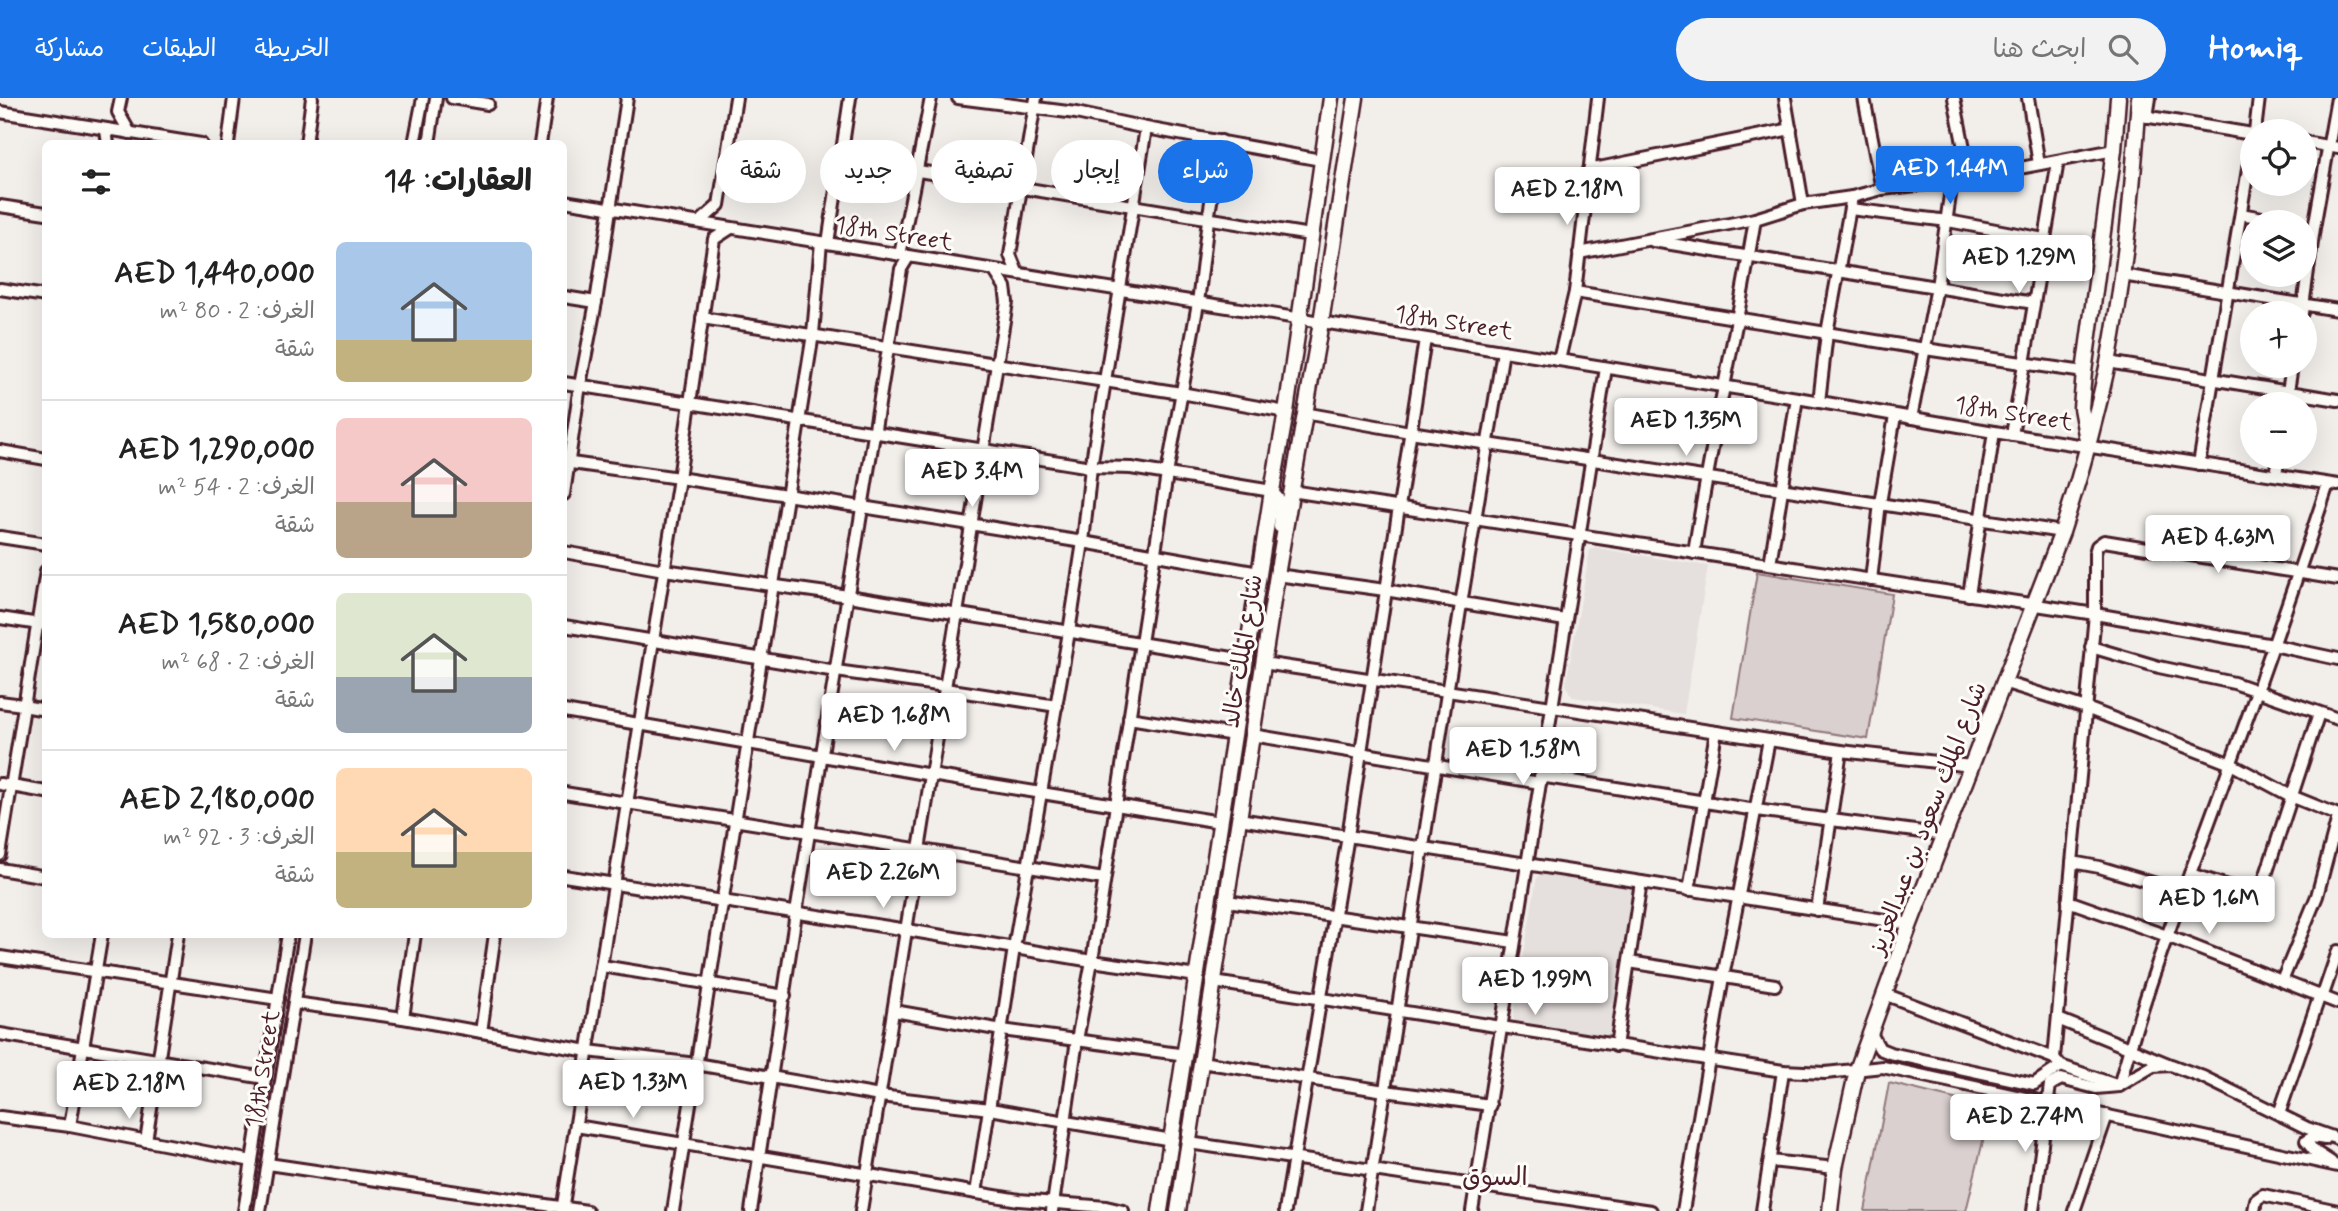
<!DOCTYPE html>
<html lang="ar">
<head>
<meta charset="utf-8">
<style>
	body { margin:0; font-family:Mynerve,"Playpen Sans Arabic",sans-serif; background:#f2f2f2; color:#222; direction:rtl; height:100vh; display:flex; flex-direction:column; font-size:26px; white-space:nowrap }
	* { box-sizing:border-box; margin:0 }
	p { font-size:23px; color:#767676 }
	.icon { flex:none; width:38px; height:38px; fill:none; stroke:currentColor; stroke-width:2; stroke-linecap:round; stroke-linejoin:round }
	.map { position:relative; flex:1; overflow:hidden; direction:ltr }
	.details { position:absolute; left:42px; top:42px; width:525px; height:798px; display:flex; flex-direction:column; background:#fff; border-radius:10px; box-shadow:0 7px 28px #0002; direction:rtl }
	.details>* { flex:none }
	.hud { position:absolute; left:588px; top:42px; width:665px; height:63px; direction:rtl; display:flex; gap:14px }
	.controls { position:absolute; left:2240px; top:21px; display:grid; gap:14px }
	.controls a { display:grid; place-items:center; width:77px; height:77px; border-radius:50%; background:#fff; box-shadow:0 7px 28px #0002; font-size:35px }
	.price { position:absolute; translate:-50% -60px; padding:0 16px; border-radius:7px; background:#fff; color:#222; font-size:23px; line-height:46px; filter:drop-shadow(0 2px 4px #0008) }
	.price::after { content:''; position:absolute; left:50%; top:42px; width:21px; height:16px; margin-left:-10px; background:inherit; clip-path:polygon(0 0,100% 0,50% 100%) }
	.price.selected { background:#1a73e8; color:#fff }
	ul { padding:0; list-style:none }
	li { display:flex; align-items:center; gap:21px; height:175px; padding:0 35px }
	li+li { border-top:2px solid #e0e0e0 }
	li span { display:grid; place-items:center; flex:none; width:196px; height:140px; border-radius:10px; color:#555 }
	li>.icon { margin-inline-start:auto }
	span .icon { width:84px; height:84px; fill:#fffc; stroke-width:1 }
	li b { font-size:30px }
	h2 { display:flex; justify-content:space-between; align-items:center; height:84px; padding:0 35px; font-size:30px }
	.pill { padding:0 24px; border-radius:32px; background:#fff; box-shadow:0 7px 28px #0002; font-size:24px; line-height:63px }
	.pill.selected { background:#1a73e8; color:#fff }
	header { display:flex; align-items:center; gap:42px; box-sizing:border-box; height:98px; padding:0 35px; background:#1a73e8; color:#fff }
	header strong { font-size:33px }
	nav { display:flex; gap:38px; margin-inline-start:auto; font-size:24px }
	.search { width:490px; height:63px; background:#f2f2f2; display:flex; align-items:center; gap:18px; box-sizing:border-box; padding:0 24px; border-radius:38px; color:#767676; font-size:26px }
	.map>svg:first-child { display:block }
</style>
</head>
<body>
<header>
<strong>Homiq</strong>
<div class="search"><svg class="icon" aria-label="search" viewBox="0 0 24 24"><circle cx="10" cy="10" r="6"/><path d="M15 15l6 6"/></svg>ابحث هنا</div>
<nav><a>الخريطة</a><a>الطبقات</a><a>مشاركة</a></nav>
</header>
<div class="map">
<svg width="2338" height="1113" viewBox="0 0 2338 1113">
	<rect width="100%" height="100%" fill="#f2efeb"/>
	<filter id="ink" filterUnits="userSpaceOnUse"><feTurbulence type="fractalNoise" baseFrequency=".0143" numOctaves="2"/><feDisplacementMap in="SourceGraphic" scale="14" xChannelSelector="R" yChannelSelector="G"/><feConvolveMatrix kernelMatrix="1 2 1 2 8 2 1 2 1" color-interpolation-filters="sRGB"/></filter>
	<g filter="url(#ink)">
		<g fill="#e5dfdd">
			<path d="M1596 450 1708 468 1684 616 1573 599 1569 594 1566 586 1590 452Z"/>
			<path d="M1542 776 1629 788 1633 791 1613 934 1608 939 1520 927 1515 923 1513 919 1537 779Z"/>
		</g>
		<g fill="#d9d0cf" stroke="#92787d" stroke-width="2">
			<path d="M1757 474 1892 496 1868 641 1733 620Z"/>
			<path d="M1889 985 1991 1010 1966 1113H1865Z"/>
		</g>
		<g fill="none" stroke-linecap="round" stroke-linejoin="round">
			<g stroke="#4a1f2b" stroke-width="16">
				<g id="minor">
					<path d="M121 0 118 14 130 35"/>
					<path d="M452 0 488 6"/>
					<path d="M958 0 1076 15 1146 30 1321 62"/>
					<path d="M1785 0 1803 106"/>
					<path d="M1864 0 1882 91"/>
					<path d="M1954 0 1970 80"/>
					<path d="M2028 0 2039 66"/>
					<path d="M0 14 201 46"/>
					<path d="M2138 17 2252 36"/>
					<path d="M2147 19 2150 0"/>
					<path d="M106 32 108 46"/>
					<path d="M2255 33 2259 0"/>
					<path d="M2305 44 2338 50"/>
					<path d="M228 46 234 0"/>
					<path d="M306 46 312 0"/>
					<path d="M414 46 423 0"/>
					<path d="M429 46 436 0"/>
					<path d="M540 46 547 0"/>
					<path d="M839 60 1310 137"/>
					<path d="M1589 72 1791 31"/>
					<path d="M564 103 1797 300 1994 334 2338 387"/>
					<path d="M0 108 46 115"/>
					<path d="M1850 111 1948 123 2044 141"/>
					<path d="M2241 116 2285 124"/>
					<path d="M700 124 719 107 736 0"/>
					<path d="M1653 143 2034 205"/>
					<path d="M828 145 850 0"/>
					<path d="M1579 155 1755 121 1803 106 1852 99 1882 91 1952 83 2114 52"/>
					<path d="M900 157 931 0"/>
					<path d="M1017 174 1010 157 1036 0"/>
					<path d="M2122 177 2338 212"/>
					<path d="M0 191 46 198"/>
					<path d="M1575 194 1925 251 2084 274"/>
					<path d="M564 199 596 204"/>
					<path d="M2302 215 2314 130 2337 0"/>
					<path d="M702 220 1181 295 1286 314"/>
					<path d="M1559 262 1575 194 1598 0"/>
					<path d="M2108 264 2338 302"/>
					<path d="M564 285 1091 369 1131 370 1272 393 1281 403 1279 429"/>
					<path d="M1819 304 1827 235 1852 99"/>
					<path d="M2286 306 2292 268"/>
					<path d="M1304 315 1410 334 2062 434"/>
					<path d="M1911 320 1937 189 1952 83"/>
					<path d="M2012 337 2058 63"/>
					<path d="M0 353 46 361"/>
					<path d="M564 364 679 380 1083 444 1259 475"/>
					<path d="M2199 366 2252 47"/>
					<path d="M2276 377 2279 359"/>
					<path d="M1291 393 2095 516 2273 547 2338 561"/>
					<path d="M564 396 580 287 596 204 627 0"/>
					<path d="M0 439 46 446"/>
					<path d="M564 454 664 472 848 498 1245 562"/>
					<path d="M1694 455C1711 343 1737 233 1755 121"/>
					<path d="M1770 466 1797 300"/>
					<path d="M1276 469 1277 477 1385 492 1565 522"/>
					<path d="M1871 482 1880 405 1895 318"/>
					<path d="M1969 497 1994 334"/>
					<path d="M0 520 46 527"/>
					<path d="M564 528 836 573 945 588"/>
					<path d="M2091 549 2159 569 2234 585 2338 621"/>
					<path d="M1263 565 1841 653 1971 668"/>
					<path d="M2003 584 2086 610 2231 666 2291 698 2338 717"/>
					<path d="M945 591 1057 608"/>
					<path d="M0 604 23 607"/>
					<path d="M23 608 46 612"/>
					<path d="M564 613 931 677 1220 724"/>
					<path d="M1129 620 1234 637"/>
					<path d="M1252 637 1540 685"/>
					<path d="M1540 678 1756 712 1945 737"/>
					<path d="M0 686 46 694"/>
					<path d="M564 695 1104 781"/>
					<path d="M1239 721 1910 826"/>
					<path d="M0 757 46 473"/>
					<path d="M2072 764 2099 769 2183 794"/>
					<path d="M0 771 46 779"/>
					<path d="M2190 776 2250 795H2258L2261 792 2319 615"/>
					<path d="M564 778 907 832 1092 863 1197 878"/>
					<path d="M1689 792 1716 634"/>
					<path d="M1227 803 1514 844"/>
					<path d="M2068 803 2167 838 2338 905"/>
					<path d="M1817 812 1841 653"/>
					<path d="M0 859 278 901"/>
					<path d="M1629 864 1775 887"/>
					<path d="M602 868 785 898"/>
					<path d="M2282 883 2317 798 2338 719"/>
					<path d="M1214 884 1783 973 1825 975 1883 969 2338 1068"/>
					<path d="M1884 896 2054 960 2061 968 2119 988 2153 968 2171 967 2203 979 2307 1030 2338 1041"/>
					<path d="M294 905 403 920 588 953 696 966 880 998 990 1011 1172 1042"/>
					<path d="M894 913 1002 932 1186 957"/>
					<path d="M403 920 415 836"/>
					<path d="M2058 921 2168 966"/>
					<path d="M481 934 495 836"/>
					<path d="M1870 934 1880 951 1890 955 2034 986 2061 968"/>
					<path d="M0 936 265 980"/>
					<path d="M1616 948 1641 784"/>
					<path d="M2054 960 2095 516V455L2097 448 2104 443 2338 481"/>
					<path d="M1201 964 1385 993 1490 1007"/>
					<path d="M2279 1016 2320 897 2324 894 2338 853"/>
					<path d="M0 1019 70 1028 252 1063"/>
					<path d="M70 1028 102 836"/>
					<path d="M576 1028 1019 1102 1106 1109 1123 1113"/>
					<path d="M2325 1041 2313 1039 2306 1043 2314 1053 2331 1064"/>
					<path d="M146 1043 178 836"/>
					<path d="M1189 1045 1651 1113"/>
					<path d="M1770 1063 1835 1070"/>
					<path d="M268 1066 587 1113"/>
					<path d="M976 1095 1014 850 1069 534 1083 444 1091 369 1146 30"/>
					<path d="M244 1113 288 836"/>
					<path d="M260 1113 305 836"/>
					<path d="M562 1113 679 380 714 141 731 130"/>
					<path d="M673 1113 813 236 821 144"/>
					<path d="M751 1113 796 815 901 171 909 158"/>
					<path d="M861 1113 1007 204 1005 189 994 172"/>
					<path d="M1052 1113 1077 942 1092 863 1167 376 1198 205 1208 122 1221 43"/>
					<path d="M1285 1113 1348 738 1425 241"/>
					<path d="M1366 1113 1461 506 1503 253"/>
					<path d="M1472 1113 1606 270"/>
					<path d="M1683 1113 1723 879 1769 642"/>
					<path d="M1762 1113 1783 973"/>
					<path d="M2033 1113 2050 987 2061 981 2096 990 2119 988C2149 878 2192 773 2230 667 2265 573 2297 480 2328 386"/>
					<path d="M2074 1113 2107 1017"/>
					<path d="M2254 1113 2256 1102 2263 1097 2338 1113"/>
				</g>
			</g>
			<g stroke="#4a1f2b" stroke-width="19">
				<g id="major">
					<path d="M2087 342 2081 310 2084 274 2114 52 2118 0"/>
					<path d="M1160 1113 1272 393 1286 314 1331 0"/>
					<path d="M1178 1113 1277 477 1321 224 1356 0"/>
					<path d="M1830 1113 1835 1070 1857 972 1910 826 2062 434C2080 379 2096 322 2108 265 2125 178 2133 88 2139 0"/>
				</g>
			</g>
			<use href="#minor" stroke="#fdfcf7" stroke-width="10"/>
			<use href="#major" stroke="#fdfcf7" stroke-width="14"/>
		</g>
	</g>
	<g text-anchor="middle" stroke-width="6" stroke-linejoin="round" paint-order="stroke">
		<g font-size="24" fill="#4a1f2b" stroke="#fdfcf7">
			<text transform="translate(894 135) rotate(9)" y="8">18th Street</text>
			<text transform="translate(1454 224) rotate(9)" y="8">18th Street</text>
			<text transform="translate(2014 315) rotate(9)" y="8">18th Street</text>
			<text transform="translate(1242 553) rotate(-81)" y="8">شارع الملك خالد</text>
			<text transform="translate(1927 720) rotate(-69)" y="8">شارع الملك سعود بن عبدالعزيز</text>
			<text transform="translate(262 971) rotate(-81)" y="8">18th Street</text>
		</g>
		<g font-size="26" fill="#4a1f2b" stroke="#fdfcf7">
			<text x="1495" y="1087">السوق</text>
		</g>
	</g>
</svg>
<div class="controls">
<a><svg class="icon" aria-label="locate" viewBox="0 0 24 24"><circle cx="12" cy="12" r="6"/><path d="M12 2v4M12 18v4M2 12h4M18 12h4"/></svg></a>
<a><svg class="icon" aria-label="layers" viewBox="0 0 24 24"><path d="M12 4l9 5-9 5-9-5zM3 14l9 5 9-5"/></svg></a>
<a>+</a>
<a>−</a>
</div>
<b class="price selected" style="left:1950px;top:108px">AED 1.44M</b>
<b class="price" style="left:1567px;top:129px">AED 2.18M</b>
<b class="price" style="left:2019px;top:197px">AED 1.29M</b>
<b class="price" style="left:1686px;top:360px">AED 1.35M</b>
<b class="price" style="left:972px;top:411px">AED 3.4M</b>
<b class="price" style="left:2218px;top:477px">AED 4.63M</b>
<b class="price" style="left:894px;top:655px">AED 1.68M</b>
<b class="price" style="left:1523px;top:689px">AED 1.58M</b>
<b class="price" style="left:883px;top:812px">AED 2.26M</b>
<b class="price" style="left:2209px;top:838px">AED 1.6M</b>
<b class="price" style="left:1535px;top:919px">AED 1.99M</b>
<b class="price" style="left:633px;top:1022px">AED 1.33M</b>
<b class="price" style="left:129px;top:1023px">AED 2.18M</b>
<b class="price" style="left:2025px;top:1056px">AED 2.74M</b>
<div class="hud">
<a class="pill selected">شراء</a>
<a class="pill">إيجار</a>
<a class="pill">تصفية</a>
<a class="pill">جديد</a>
<a class="pill">شقة</a>
</div>
<section class="details">
<h2>العقارات: 14<svg class="icon" aria-label="filters" viewBox="0 0 24 24"><path d="M4 7h16M4 17h16"/><circle cx="9" cy="7" r="2"/><circle cx="15" cy="17" r="2"/></svg></h2>
<ul>
<li><span style="background:linear-gradient(#a9c7e8 70%,#c2b280 0)"><svg class="icon" aria-label="home" viewBox="0 0 24 24"><path d="M3 11l9-7 9 7M6 9v11h12V9"/></svg></span><div><b>AED 1,440,000</b><p>الغرف: 2 · 80 m²</p><p>شقة</p></div></li>
<li><span style="background:linear-gradient(#f6c9c9 60%,#b9a48a 0)"><svg class="icon" aria-label="home" viewBox="0 0 24 24"><path d="M3 11l9-7 9 7M6 9v11h12V9"/></svg></span><div><b>AED 1,290,000</b><p>الغرف: 2 · 54 m²</p><p>شقة</p></div></li>
<li><span style="background:linear-gradient(#dfe7d0 60%,#9aa5b1 0)"><svg class="icon" aria-label="home" viewBox="0 0 24 24"><path d="M3 11l9-7 9 7M6 9v11h12V9"/></svg></span><div><b>AED 1,580,000</b><p>الغرف: 2 · 68 m²</p><p>شقة</p></div></li>
<li><span style="background:linear-gradient(#ffd9b3 60%,#c2b280 0)"><svg class="icon" aria-label="home" viewBox="0 0 24 24"><path d="M3 11l9-7 9 7M6 9v11h12V9"/></svg></span><div><b>AED 2,180,000</b><p>الغرف: 3 · 92 m²</p><p>شقة</p></div></li>
</ul>
</section>
</div>
</body>
</html>
